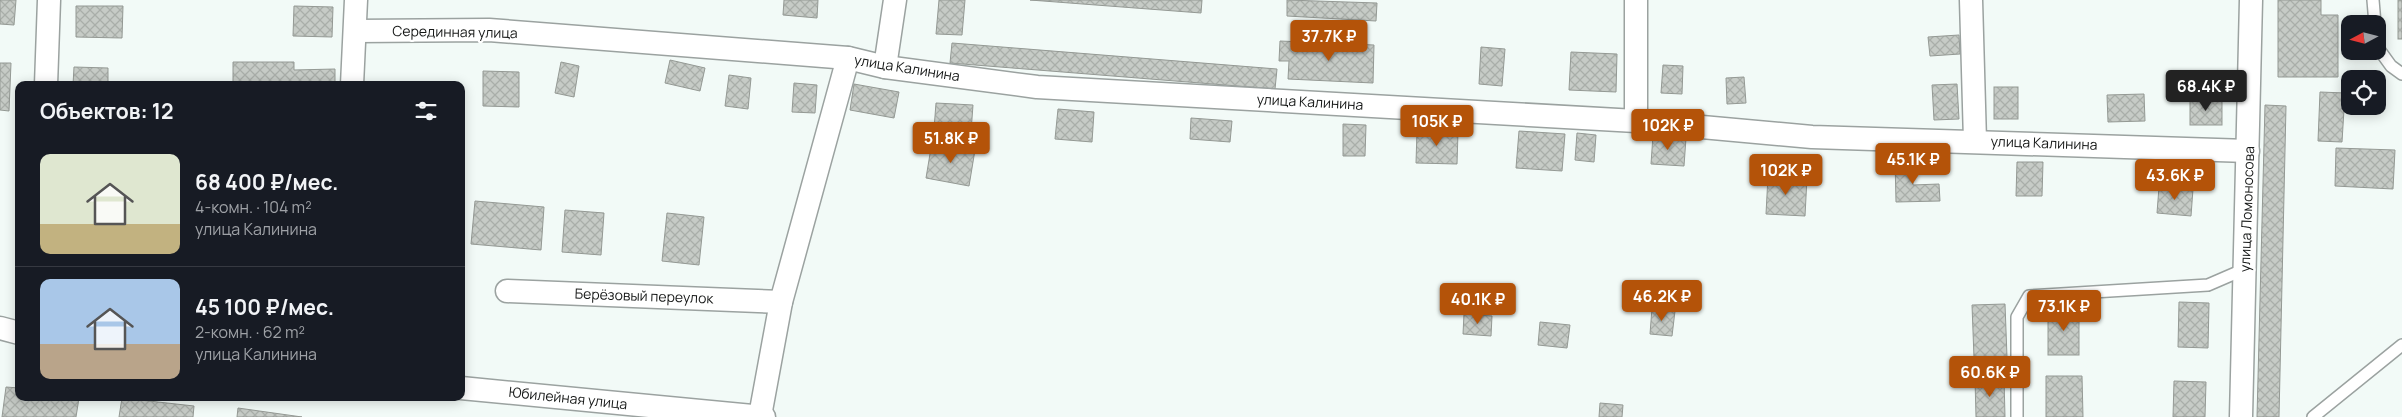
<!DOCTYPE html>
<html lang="ru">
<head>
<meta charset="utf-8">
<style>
	body { margin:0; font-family:Manrope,sans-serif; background:#20242c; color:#f1f3f6; height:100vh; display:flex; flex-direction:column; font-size:19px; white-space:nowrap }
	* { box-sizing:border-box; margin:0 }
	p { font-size:16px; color:#9ea1a6 }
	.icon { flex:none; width:28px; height:28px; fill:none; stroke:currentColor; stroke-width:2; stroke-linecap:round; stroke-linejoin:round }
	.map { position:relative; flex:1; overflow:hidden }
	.sheet { position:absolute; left:15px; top:81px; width:450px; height:320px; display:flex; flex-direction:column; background:#171b24; border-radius:10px; box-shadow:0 2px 12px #0003 }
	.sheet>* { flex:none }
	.needle { width:32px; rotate:263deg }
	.fabs { position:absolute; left:2341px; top:15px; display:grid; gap:10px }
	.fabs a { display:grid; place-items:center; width:45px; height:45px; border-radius:10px; background:#171b24; box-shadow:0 2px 12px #0003; font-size:25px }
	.price { position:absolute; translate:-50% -42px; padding:0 11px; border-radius:5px; background:#b45309; color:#fff; font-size:16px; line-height:32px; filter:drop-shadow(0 1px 2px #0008) }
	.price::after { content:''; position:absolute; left:50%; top:30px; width:15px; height:11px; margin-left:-8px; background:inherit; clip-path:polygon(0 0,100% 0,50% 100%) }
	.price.active { background:#222; color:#fff }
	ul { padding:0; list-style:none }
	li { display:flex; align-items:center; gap:15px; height:125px; padding:0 25px }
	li+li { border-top:1px solid #363941 }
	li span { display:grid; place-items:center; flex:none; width:140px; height:100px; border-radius:10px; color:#555 }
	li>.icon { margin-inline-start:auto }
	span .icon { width:60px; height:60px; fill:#fffc; stroke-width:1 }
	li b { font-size:21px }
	h2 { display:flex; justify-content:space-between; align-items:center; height:60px; padding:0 25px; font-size:21px }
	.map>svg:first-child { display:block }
</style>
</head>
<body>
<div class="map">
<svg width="2402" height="417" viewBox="0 0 2402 417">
	<defs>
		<pattern id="building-cross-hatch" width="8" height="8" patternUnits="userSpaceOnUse" patternTransform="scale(1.25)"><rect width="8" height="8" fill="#c6cbc6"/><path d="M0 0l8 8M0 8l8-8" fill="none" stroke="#a9aea9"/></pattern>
	</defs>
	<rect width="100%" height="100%" fill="#f2faf7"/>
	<g fill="url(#building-cross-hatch)" stroke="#949994">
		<path d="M0 0H16L14 25 0 24Z"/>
		<path d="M784 0H818L817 18 783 15Z"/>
		<path d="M939 0H965L962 35 936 34Z"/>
		<path d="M1030 0H1202L1201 13Z"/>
		<path d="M1287 0 1377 3 1376 21 1287 16Z"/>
		<path d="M2278 0H2321V15H2338V77H2278Z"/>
		<rect x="2398" y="0" width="4" height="39"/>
		<path d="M76 6H123L122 38 76 37Z"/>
		<path d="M294 6 333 7 332 37 293 36Z"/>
		<path d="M1959 35 1960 54 1930 56 1928 37Z"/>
		<path d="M1280 41 1374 45 1373 83 1288 79 1289 61H1279Z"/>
		<path d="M952 43 1277 69 1275 89 950 63Z"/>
		<path d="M1481 47 1505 49 1502 86 1479 84Z"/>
		<path d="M1571 52 1617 54 1616 92 1569 90Z"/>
		<path d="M670 60 705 68 700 91 665 83Z"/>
		<path d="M233 62H294V70L335 69V85L233 83Z"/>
		<path d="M561 62 579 66 574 97 555 93Z"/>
		<path d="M0 63H11L9 111 0 110Z"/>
		<path d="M1663 65 1683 66 1682 94 1661 93Z"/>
		<path d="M74 67 108 68V85H73Z"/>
		<path d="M483 71 519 72V107L483 106Z"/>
		<path d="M729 75 751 78 748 109 725 106Z"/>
		<path d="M1744 77 1746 103 1727 104 1726 78Z"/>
		<path d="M794 83 817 85 815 113 792 112Z"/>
		<path d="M854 84 899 92 894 118 850 110Z"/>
		<path d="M1957 84 1959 119 1934 120 1932 85Z"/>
		<rect x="1994" y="87" width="24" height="32"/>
		<path d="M2320 92 2345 93 2342 142 2318 141Z"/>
		<path d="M2144 94 2145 121 2108 122 2107 95Z"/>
		<rect x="2190" y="100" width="32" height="25"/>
		<path d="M936 103 973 105 971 132 934 129Z"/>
		<path d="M2265 105 2286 106 2279 417H2257Z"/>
		<path d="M1058 109 1094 112 1092 142 1055 139Z"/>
		<path d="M1191 118 1232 121 1230 142 1190 139Z"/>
		<path d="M1343 124 1366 125 1365 156H1343Z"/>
		<path d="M1417 131 1458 132 1457 164 1416 163Z"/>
		<path d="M1519 131 1565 134 1562 171 1516 168Z"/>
		<path d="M1577 133 1596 135 1594 162 1575 160Z"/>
		<path d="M1653 135 1686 138 1684 166 1651 164Z"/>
		<path d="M932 142 975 150 969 186 926 178Z"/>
		<path d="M2336 148 2395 150 2393 189 2335 186Z"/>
		<path d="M1913 159V185L1939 184 1940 201 1896 202 1895 160Z"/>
		<path d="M2017 162H2043L2042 196H2016Z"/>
		<path d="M1768 176 1807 178 1805 216 1766 214Z"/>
		<path d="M2159 187 2193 189 2191 216 2157 213Z"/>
		<path d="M475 201 544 207 541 250 471 244Z"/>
		<path d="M565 210 604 213 601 255 562 252Z"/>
		<path d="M667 213 704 217 699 265 662 261Z"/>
		<path d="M2179 302 2209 303 2208 348 2178 347Z"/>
		<path d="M2005 304 2007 357 1974 358 1972 305Z"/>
		<path d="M1652 308 1675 311 1672 336 1650 334Z"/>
		<rect x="2048" y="308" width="31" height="47"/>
		<path d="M1464 314 1492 316 1491 336 1463 334Z"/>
		<path d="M1540 322 1570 325 1567 348 1538 345Z"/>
		<path d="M2046 376H2082L2083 417H2046Z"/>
		<path d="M2004 378 2005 417H1976L1975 379Z"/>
		<path d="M2174 381 2206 382 2205 417H2173Z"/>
		<path d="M6 387 19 388V398H79L76 417H2Z"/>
		<path d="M122 398 194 406 193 417H119Z"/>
		<path d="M1600 403 1623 405 1622 417H1599Z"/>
		<path d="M238 408 302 417H237Z"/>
	</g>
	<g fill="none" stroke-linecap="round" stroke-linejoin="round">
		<g stroke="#9ba2a0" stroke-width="14">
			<g id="service">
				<path d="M2373 0 2375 24"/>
				<path d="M2378 48 2391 66 2402 74"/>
				<path d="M2017 417V317L2029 296 2208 285 2245 269"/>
				<path d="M2313 417 2402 345"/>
			</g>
		</g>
		<g stroke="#9ba2a0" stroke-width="25">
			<g id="minor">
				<path d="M1636 0V121"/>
				<path d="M1971 0 1975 141"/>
				<path d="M356 31 489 30 848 58 885 67 1037 87 1636 121 1812 137 2248 151"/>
				<path d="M885 67 895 0"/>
				<path d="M46 85 49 0"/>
				<path d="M352 85 356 0"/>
				<path d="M507 291 781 302"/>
				<path d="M0 328 19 333"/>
				<path d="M461 388 764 417"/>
				<path d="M760 416 781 302 848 58"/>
				<path d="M2241 417 2251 0"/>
			</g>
		</g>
		<use href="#service" stroke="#fff" stroke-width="11"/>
		<use href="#minor" stroke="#fff" stroke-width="22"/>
	</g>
	<g text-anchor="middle" stroke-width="4.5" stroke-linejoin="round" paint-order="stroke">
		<g font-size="14" fill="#151716" stroke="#fff">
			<text transform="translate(455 32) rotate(1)" y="5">Серединная улица</text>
			<text transform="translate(907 68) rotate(9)" y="5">улица Калинина</text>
			<text transform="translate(1310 102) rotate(3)" y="5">улица Калинина</text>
			<text transform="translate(2044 143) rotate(2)" y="5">улица Калинина</text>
			<text transform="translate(2247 209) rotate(-88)" y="5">улица Ломоносова</text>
			<text transform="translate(644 296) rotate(2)" y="5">Берёзовый переулок</text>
			<text transform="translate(568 398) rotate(6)" y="5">Юбилейная улица</text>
		</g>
	</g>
</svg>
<div class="fabs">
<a><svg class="needle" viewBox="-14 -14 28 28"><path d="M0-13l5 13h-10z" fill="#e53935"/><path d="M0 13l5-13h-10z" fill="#9ea1a6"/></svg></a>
<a><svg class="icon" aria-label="locate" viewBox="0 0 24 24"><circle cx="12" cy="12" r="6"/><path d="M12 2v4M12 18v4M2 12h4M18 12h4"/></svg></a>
</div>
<b class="price" style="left:1329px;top:62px">37.7K ₽</b>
<b class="price active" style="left:2206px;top:112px">68.4K ₽</b>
<b class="price" style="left:1437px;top:147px">105K ₽</b>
<b class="price" style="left:1668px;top:151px">102K ₽</b>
<b class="price" style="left:951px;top:164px">51.8K ₽</b>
<b class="price" style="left:1913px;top:185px">45.1K ₽</b>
<b class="price" style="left:1786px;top:196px">102K ₽</b>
<b class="price" style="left:2175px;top:201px">43.6K ₽</b>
<b class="price" style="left:1662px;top:322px">46.2K ₽</b>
<b class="price" style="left:1478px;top:325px">40.1K ₽</b>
<b class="price" style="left:2064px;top:332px">73.1K ₽</b>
<b class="price" style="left:1990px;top:398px">60.6K ₽</b>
<section class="sheet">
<h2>Объектов: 12<svg class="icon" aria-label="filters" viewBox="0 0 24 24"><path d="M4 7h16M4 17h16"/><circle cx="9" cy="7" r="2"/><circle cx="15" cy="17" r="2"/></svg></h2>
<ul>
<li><span style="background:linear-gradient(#dfe7d0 70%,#c2b280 0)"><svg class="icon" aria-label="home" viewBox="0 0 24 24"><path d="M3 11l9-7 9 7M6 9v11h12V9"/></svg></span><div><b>68 400 ₽/мес.</b><p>4-комн. · 104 m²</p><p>улица Калинина</p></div></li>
<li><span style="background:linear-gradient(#a9c7e8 65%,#b9a48a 0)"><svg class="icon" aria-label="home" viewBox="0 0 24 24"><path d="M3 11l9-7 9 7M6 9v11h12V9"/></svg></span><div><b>45 100 ₽/мес.</b><p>2-комн. · 62 m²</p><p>улица Калинина</p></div></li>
</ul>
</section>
</div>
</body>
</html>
